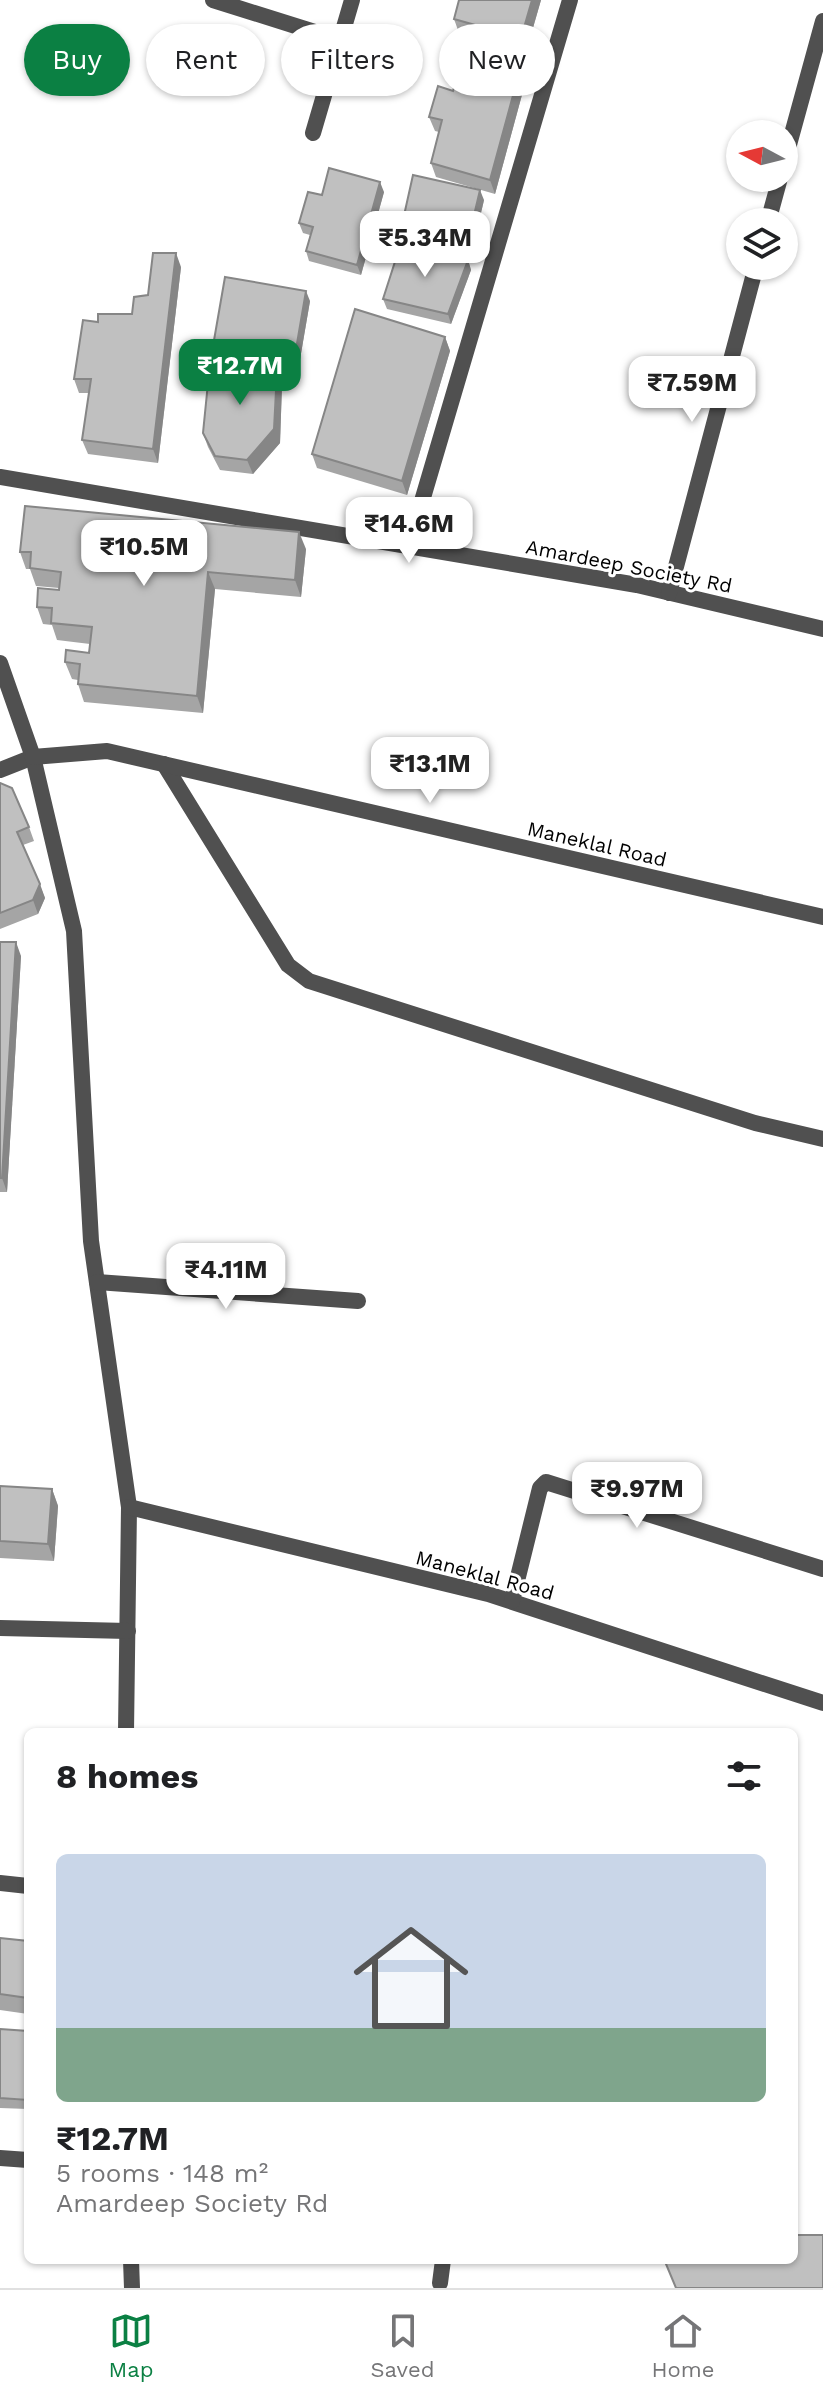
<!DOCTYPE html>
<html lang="en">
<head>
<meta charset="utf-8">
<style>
	body { margin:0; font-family:"Work Sans",sans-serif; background:#f6f6f6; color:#202124; height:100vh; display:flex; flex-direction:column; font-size:30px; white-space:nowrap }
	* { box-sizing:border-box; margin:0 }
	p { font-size:26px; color:#757577 }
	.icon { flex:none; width:44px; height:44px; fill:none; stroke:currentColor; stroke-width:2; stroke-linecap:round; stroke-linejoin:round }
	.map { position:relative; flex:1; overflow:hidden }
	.drawer { position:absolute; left:24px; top:1728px; width:774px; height:536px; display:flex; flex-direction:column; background:#fff; border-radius:12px; box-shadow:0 2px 6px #0004 }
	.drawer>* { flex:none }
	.banner { position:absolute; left:24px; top:24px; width:776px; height:72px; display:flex; gap:16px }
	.needle { width:52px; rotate:277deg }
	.controls { position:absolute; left:726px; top:120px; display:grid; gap:16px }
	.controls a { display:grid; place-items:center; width:72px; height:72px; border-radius:50%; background:#fff; box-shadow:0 2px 6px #0004; font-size:40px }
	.price { position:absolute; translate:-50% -68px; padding:0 18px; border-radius:16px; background:#fff; color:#222; font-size:26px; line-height:52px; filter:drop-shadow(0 2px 4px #0008) }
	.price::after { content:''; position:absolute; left:50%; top:48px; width:24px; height:18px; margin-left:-12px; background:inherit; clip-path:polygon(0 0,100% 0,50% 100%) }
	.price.selected { background:#0b8043; color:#fff }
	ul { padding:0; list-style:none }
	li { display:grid; align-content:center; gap:16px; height:424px; padding:0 32px }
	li+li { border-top:2px solid #e0e0e0 }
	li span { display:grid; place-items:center; height:248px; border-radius:12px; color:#555 }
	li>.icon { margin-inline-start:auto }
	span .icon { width:144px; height:144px; fill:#fffc; stroke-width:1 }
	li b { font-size:34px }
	h2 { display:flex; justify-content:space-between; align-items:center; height:96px; padding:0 32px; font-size:34px }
	.chip { padding:0 28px; border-radius:36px; background:#fff; box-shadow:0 2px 6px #0004; font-size:28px; line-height:72px }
	.chip.selected { background:#0b8043; color:#fff }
	.tab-bar { display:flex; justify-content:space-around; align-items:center; height:112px; border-top:2px solid #e0e0e0; background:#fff; font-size:22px; color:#757577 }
	.tab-bar a { display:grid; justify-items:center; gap:4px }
	.tab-bar .selected { color:#0b8043 }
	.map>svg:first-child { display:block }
</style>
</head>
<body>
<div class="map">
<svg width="823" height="2288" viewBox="0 0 823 2288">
	<rect width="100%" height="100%" fill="#fff"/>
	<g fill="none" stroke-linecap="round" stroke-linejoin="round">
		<g stroke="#505050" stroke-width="16">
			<path d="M164 764 288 965 309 981 755 1123 823 1139"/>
			<path d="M0 770 33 757"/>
			<path d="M0 1883 28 1886"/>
			<path d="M0 2158 28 2160"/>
			<path d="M440 2283 443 2260"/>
		</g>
		<g stroke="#505050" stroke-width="16">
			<path d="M213 0 340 40"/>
			<path d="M313 133 352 0"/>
			<path d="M784 163 823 21"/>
			<path d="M768 222 780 178"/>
			<path d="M0 477 637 585 823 629"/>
			<path d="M409 545 570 0"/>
			<path d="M669 593 756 266"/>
			<path d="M0 663 33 757 74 931 91 1241 129 1507 126 1732"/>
			<path d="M33 757 107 751 823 917"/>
			<path d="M97 1282 358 1301"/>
			<path d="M129 1507 488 1594 823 1703"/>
			<path d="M512 1601 540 1488 546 1482 823 1569"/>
			<path d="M0 1628 128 1631"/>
			<path d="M131 2260 132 2288"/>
		</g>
	</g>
	<g fill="#a5a5a5">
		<path d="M459 0H541L526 52 459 33 454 19Z"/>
		<path d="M526 80 495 194 436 177 431 163 439 132 435 131 429 117 453 91Z"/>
		<path d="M384 192 361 275 309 261 306 251 310 235 303 233 299 223 322 195Z"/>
		<path d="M484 200 471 255 404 239 401 229Z"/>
		<path d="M468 260 471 270 451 324 387 309 383 299Z"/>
		<path d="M181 267 158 463 88 454 82 440 89 393H79L74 379 98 322 132 314 148 295Z"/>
		<path d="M310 301 298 371 267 365 277 371 282 385 280 443 253 474 220 470 208 447 203 433 225 358 216 356 213 346Z"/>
		<path d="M445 337 450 351 407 495 317 468 312 454Z"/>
		<path d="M306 549 301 597 215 589 203 713 84 702 78 684V680L72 679 65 662 89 653 90 644 57 640 52 625 43 624 37 607 59 590V588L36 586 30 569H26L20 552Z"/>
		<path d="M0 783 29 827 34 841 23 845 45 898 38 914 0 929Z"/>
		<path d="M0 942 21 956 7 1192H0Z"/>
		<path d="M0 1486 52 1489 58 1506 54 1561 0 1558Z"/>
		<path d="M0 1938 28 1941V2014L0 2010Z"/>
		<path d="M0 2029 28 2031V2109L0 2108Z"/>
	</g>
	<g fill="#868686">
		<path d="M532 0H541L526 52 521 38Z"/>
		<path d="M521 66 526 80 495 194 490 180Z"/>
		<path d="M380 182 384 192 361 275 357 265Z"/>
		<path d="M480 190 484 200 471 255 467 245Z"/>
		<path d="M176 253 181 267 158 463 153 449Z"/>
		<path d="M468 260 471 270 451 324 448 314Z"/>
		<path d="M306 291 310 301 298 371 294 361Z"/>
		<path d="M445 337 450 351 407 495 402 481Z"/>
		<path d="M277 371 282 385 280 443 253 474 247 460Z"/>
		<path d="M299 532 306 549 301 597 295 580Z"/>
		<path d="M208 572 215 589 203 713 197 696Z"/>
		<path d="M40 884 45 898 38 914 33 900Z"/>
		<path d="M16 942 21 956 7 1192 2 1178Z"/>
		<path d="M52 1489 58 1506 54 1561 48 1544Z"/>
	</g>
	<g fill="#c0c0c0" stroke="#868686" stroke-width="2">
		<path d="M459 0H532L521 38 454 19Z"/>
		<path d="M465 50 521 66 490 180 431 163 442 120 429 117 438 86 453 91Z"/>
		<path d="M329 168 380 182 357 265 306 251 313 227 299 223 308 192 322 195Z"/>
		<path d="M413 175 480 190 467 245 401 229Z"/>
		<path d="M401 243 468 260 448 314 383 299Z"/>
		<path d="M153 253H176L153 449 82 440 91 379H74L83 320 98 322V314H132L134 297 148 295Z"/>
		<path d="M225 277 306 291 294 361 213 346Z"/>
		<path d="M355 309 445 337 402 481 312 454Z"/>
		<path d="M226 357 260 362 277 371 274 429 247 460 215 456 203 433 209 373Z"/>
		<path d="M25 506 299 532 295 580 208 572 197 696 78 684 80 664 65 662 66 650 89 653 92 627 51 623 52 608 37 607 38 588 59 590 61 572 30 568 31 552H20Z"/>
		<path d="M0 783 12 788 29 827 17 832 40 884 33 900 0 913Z"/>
		<path d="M0 942H16L2 1178H0Z"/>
		<path d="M0 1486 52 1489 48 1544 0 1541Z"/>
		<path d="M0 1938 28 1941V1998L0 1994Z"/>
		<path d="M0 2029 28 2031V2100L0 2098Z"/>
		<path d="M794 2235H823V2288H676L666 2264 668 2260H794Z"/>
	</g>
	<g text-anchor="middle" stroke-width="6" stroke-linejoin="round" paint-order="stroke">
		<g font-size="20" fill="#000" stroke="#fff">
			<text transform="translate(629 566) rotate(11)" y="7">Amardeep Society Rd</text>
			<text transform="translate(597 844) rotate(13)" y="7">Maneklal Road</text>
			<text transform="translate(485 1575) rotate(15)" y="7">Maneklal Road</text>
		</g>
	</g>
</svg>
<div class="controls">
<a><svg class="needle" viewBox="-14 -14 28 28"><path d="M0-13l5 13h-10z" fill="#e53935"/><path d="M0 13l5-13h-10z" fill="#757577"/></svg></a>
<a><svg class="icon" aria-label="layers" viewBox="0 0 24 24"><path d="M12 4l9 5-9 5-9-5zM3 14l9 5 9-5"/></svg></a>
</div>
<b class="price" style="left:425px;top:279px">₹5.34M</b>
<b class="price selected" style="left:240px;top:407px">₹12.7M</b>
<b class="price" style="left:692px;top:424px">₹7.59M</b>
<b class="price" style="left:409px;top:565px">₹14.6M</b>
<b class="price" style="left:144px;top:588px">₹10.5M</b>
<b class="price" style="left:430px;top:805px">₹13.1M</b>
<b class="price" style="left:226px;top:1311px">₹4.11M</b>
<b class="price" style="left:637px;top:1530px">₹9.97M</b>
<div class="banner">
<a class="chip selected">Buy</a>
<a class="chip">Rent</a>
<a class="chip">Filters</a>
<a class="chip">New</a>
</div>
<section class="drawer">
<h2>8 homes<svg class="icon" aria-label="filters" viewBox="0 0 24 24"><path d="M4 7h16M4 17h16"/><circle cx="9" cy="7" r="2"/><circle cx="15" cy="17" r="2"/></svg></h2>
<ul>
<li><span style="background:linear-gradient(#c9d6e8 70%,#7fa58c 0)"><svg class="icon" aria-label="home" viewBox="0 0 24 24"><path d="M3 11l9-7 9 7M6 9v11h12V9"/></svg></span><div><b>₹12.7M</b><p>5 rooms · 148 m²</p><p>Amardeep Society Rd</p></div></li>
</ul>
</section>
</div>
<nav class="tab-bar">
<a class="selected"><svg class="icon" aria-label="map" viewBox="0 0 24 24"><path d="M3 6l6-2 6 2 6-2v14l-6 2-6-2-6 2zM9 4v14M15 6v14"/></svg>Map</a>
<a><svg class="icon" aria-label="saved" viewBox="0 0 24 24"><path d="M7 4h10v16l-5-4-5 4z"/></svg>Saved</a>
<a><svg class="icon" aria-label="home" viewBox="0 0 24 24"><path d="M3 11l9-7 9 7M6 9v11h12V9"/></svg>Home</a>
</nav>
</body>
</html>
